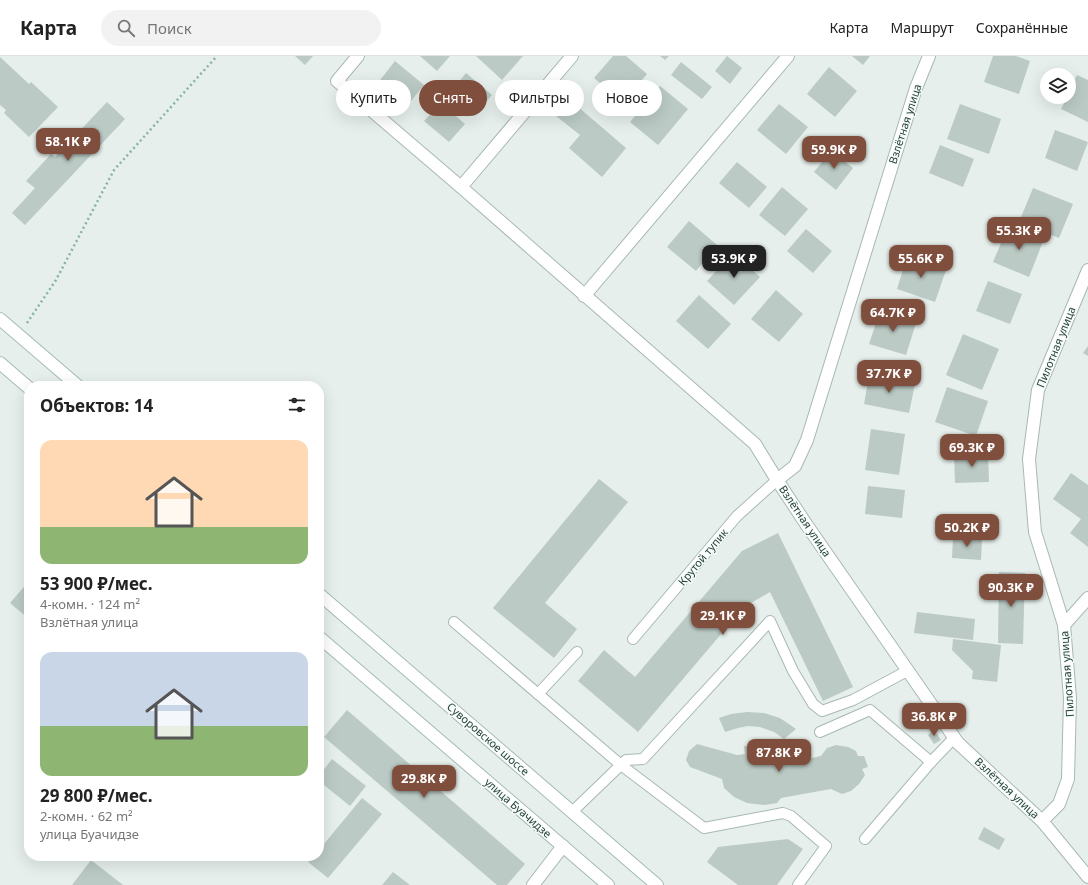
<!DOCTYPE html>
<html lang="ru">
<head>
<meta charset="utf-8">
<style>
	body { margin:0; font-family:"Noto Sans",sans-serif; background:#f2f2f2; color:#222; height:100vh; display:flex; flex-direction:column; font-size:15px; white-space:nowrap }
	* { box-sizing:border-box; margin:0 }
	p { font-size:13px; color:#767676 }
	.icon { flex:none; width:22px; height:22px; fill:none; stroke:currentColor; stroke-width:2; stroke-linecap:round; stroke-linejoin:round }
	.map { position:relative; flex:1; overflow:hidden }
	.drawer { position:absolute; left:24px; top:325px; width:300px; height:480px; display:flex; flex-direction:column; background:#fff; border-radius:16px; box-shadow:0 4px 16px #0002 }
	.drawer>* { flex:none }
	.hud { position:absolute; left:336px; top:24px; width:380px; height:36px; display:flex; gap:8px }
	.buttons { position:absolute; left:1040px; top:12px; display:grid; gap:8px }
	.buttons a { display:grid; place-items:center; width:36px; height:36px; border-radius:50%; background:#fff; box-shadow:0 4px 16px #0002; font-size:20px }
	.price { position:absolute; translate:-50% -34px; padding:0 9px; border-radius:8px; background:#804e3d; color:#fff; font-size:13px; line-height:26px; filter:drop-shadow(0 1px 2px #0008) }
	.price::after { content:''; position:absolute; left:50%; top:24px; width:12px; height:9px; margin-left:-6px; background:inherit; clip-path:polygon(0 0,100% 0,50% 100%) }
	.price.selected { background:#222; color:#fff }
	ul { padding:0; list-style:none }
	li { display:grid; align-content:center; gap:8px; height:212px; padding:0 16px }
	li span { display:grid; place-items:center; height:124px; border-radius:12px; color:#555 }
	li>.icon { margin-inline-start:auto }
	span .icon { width:72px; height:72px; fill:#fffc; stroke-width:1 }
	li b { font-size:17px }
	h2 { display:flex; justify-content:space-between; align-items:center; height:48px; padding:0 16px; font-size:17px }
	.tag { padding:0 14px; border-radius:18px; background:#fff; box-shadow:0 4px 16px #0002; font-size:14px; line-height:36px }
	.tag.selected { background:#804e3d; color:#fff }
	header { display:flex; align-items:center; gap:24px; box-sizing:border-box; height:56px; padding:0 20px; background:#fff; border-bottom:1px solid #e0e0e0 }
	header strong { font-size:19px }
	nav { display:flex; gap:22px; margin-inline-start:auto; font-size:14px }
	.search { width:280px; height:36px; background:#f2f2f2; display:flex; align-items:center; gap:10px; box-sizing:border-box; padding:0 14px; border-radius:22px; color:#767676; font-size:15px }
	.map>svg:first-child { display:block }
</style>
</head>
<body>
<header>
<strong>Карта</strong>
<div class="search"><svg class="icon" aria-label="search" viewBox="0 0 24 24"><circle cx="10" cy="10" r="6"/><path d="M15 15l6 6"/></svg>Поиск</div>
<nav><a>Карта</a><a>Маршрут</a><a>Сохранённые</a></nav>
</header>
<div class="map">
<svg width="1088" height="829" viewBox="0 0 1088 829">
	<rect width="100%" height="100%" fill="#e6efeb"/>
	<g fill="#bbcac4">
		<path d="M295 0H313L305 9Z"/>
		<path d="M420 0H450L437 15Z"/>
		<path d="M476 0H523L502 24Z"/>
		<path d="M613 0H626L647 18 623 46 594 22Z"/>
		<path d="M660 0H669L665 4Z"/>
		<path d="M727 0 742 12 730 28 715 15Z"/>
		<path d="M852 0H870L863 9Z"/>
		<path d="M993 0H1016L1030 5 1019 38 984 26Z"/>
		<path d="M0 1 29 28 31 26 58 51 29 81 4 57 6 54 0 49Z"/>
		<path d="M395 5 424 29 406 51 377 28Z"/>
		<path d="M681 6 712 31 702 43 671 19Z"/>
		<path d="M829 11 857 35 835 61 807 38Z"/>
		<path d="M466 17 492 39 474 60 448 39Z"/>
		<path d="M1077 19 1088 24V66L1061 53 1067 41H1069V36Z"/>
		<path d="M660 30 688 53 658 89 630 66Z"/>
		<path d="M570 44 626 92 602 121 569 92 580 79 556 60Z"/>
		<path d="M107 46 125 63 25 169 12 157 35 132 26 125 51 98 55 101Z"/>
		<path d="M441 47 465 68 449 86 424 65Z"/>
		<path d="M779 48 808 71 786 98 757 74Z"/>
		<path d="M960 48 1001 63 989 98 947 83Z"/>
		<path d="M1055 74 1088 86 1077 115 1045 102Z"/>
		<path d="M940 89 974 103 963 131 929 117Z"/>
		<path d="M831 95 853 112 836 134 814 116Z"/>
		<path d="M737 106 767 131 749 152 719 127Z"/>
		<path d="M782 131 808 153 785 180 759 159Z"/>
		<path d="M1033 132 1073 148 1059 182 1019 166Z"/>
		<path d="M689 165 717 189 696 215 667 191Z"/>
		<path d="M1009 168 1044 183 1029 221 993 206Z"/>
		<path d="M806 173 832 195 813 217 787 195Z"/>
		<path d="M733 197 760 221 734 249 707 225Z"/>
		<path d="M907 201 946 214 935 246 897 233Z"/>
		<path d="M988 225 1022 238 1010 268 976 255Z"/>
		<path d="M776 234 803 258 779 286 751 263Z"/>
		<path d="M699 239 731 268 708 293 676 265Z"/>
		<path d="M880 255 916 267 906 299 869 288Z"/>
		<path d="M963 278 999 293 982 334 946 319Z"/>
		<path d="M1088 290V300L1083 297Z"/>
		<path d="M869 320 915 328 909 357 864 348Z"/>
		<path d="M947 331 988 345 976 380 935 366Z"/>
		<path d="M871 373 905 378 899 419 865 414Z"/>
		<path d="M988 396 989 426 955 427 954 398Z"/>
		<path d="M1071 417 1088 429V491L1070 477 1081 463 1053 443Z"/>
		<path d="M599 423 628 446 545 547 577 573 554 602 493 552Z"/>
		<path d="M868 430 905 434 902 462 865 458Z"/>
		<path d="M778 477 853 631 823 645 770 536 744 551 638 676 578 625 604 594 635 621 742 495Z"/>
		<path d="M953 481 982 483 981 504 952 502Z"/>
		<path d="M999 516 1025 517 1023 588 998 587Z"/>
		<path d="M29 525V563L10 547Z"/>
		<path d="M917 556 975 563 973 584 914 577Z"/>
		<path d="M953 583 1001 589 997 626 972 623 973 615 952 594Z"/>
		<path d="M347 654 525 808 507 829H497L324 681Z"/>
		<path d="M747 656 764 657 780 662 796 673 784 683 774 676 760 671 748 670 738 672 725 676 719 662 731 658Z"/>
		<path d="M934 674 941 684 934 688 928 679Z"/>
		<path d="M697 688 737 699 745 698 744 690 764 692 774 699 769 706 776 710 821 700 827 692 836 689 848 691 856 695 858 700H864L868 711 862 713 865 719 859 728 851 735 842 738 831 733 781 742 777 747 765 749 747 747 734 741 724 732 722 723 690 711 686 704 689 695Z"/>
		<path d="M332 703 366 730 350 750 319 725V720Z"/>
		<path d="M362 742 382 758 328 822 308 806 314 800H319V794Z"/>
		<path d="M984 771 1005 783 999 794 978 783Z"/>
		<path d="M788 783 803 793 777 829H738L707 806 718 791Z"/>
		<path d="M91 804 123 829H72Z"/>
		<path d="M393 816 410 829H382Z"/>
	</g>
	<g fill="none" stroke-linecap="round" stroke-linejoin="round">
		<g stroke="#a8b8b2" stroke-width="12">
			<g id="lane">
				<path d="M454 566 621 709 704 772 783 757 791 760 826 790 798 829"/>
				<path d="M633 583 737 460 777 424"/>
				<path d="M538 638 577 596"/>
				<path d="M820 676 870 654 931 706 865 783"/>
				<path d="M931 706 954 682"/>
				<path d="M572 756 626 704 643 703 770 565 793 615 813 648 822 655 853 644 907 615"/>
			</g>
		</g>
		<g stroke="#a8b8b2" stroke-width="14">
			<g id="street">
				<path d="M358 0 337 25 461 131 755 388 777 424"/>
				<path d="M929 0 916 32 807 384 795 410 777 424 806 468 958 687 1042 765"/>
				<path d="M461 131 572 0"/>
				<path d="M1088 214 1038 334 1029 403 1035 476 1064 569 1070 642 1068 723 1059 748 1042 765 1088 821"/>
				<path d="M584 240 788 0"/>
				<path d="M1064 569 1088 542"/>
				<path d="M533 829 563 790"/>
			</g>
		</g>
		<g stroke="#a4bbb3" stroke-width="14">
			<g id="secondary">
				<path d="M0 263 78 330"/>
				<path d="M0 307 29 332"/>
				<path d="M319 538 657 829"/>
				<path d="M319 581 608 829"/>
			</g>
		</g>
		<path stroke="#86b3a5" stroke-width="2.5" stroke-dasharray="2 3" stroke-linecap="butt" d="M27 267 56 224 114 114 217 0"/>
		<use href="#lane" stroke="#fff" stroke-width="10"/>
		<use href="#street" stroke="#fff" stroke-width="12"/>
		<use href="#secondary" stroke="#fff" stroke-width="12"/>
	</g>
	<g text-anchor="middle" stroke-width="3" stroke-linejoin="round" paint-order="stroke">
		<g font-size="11" fill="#24423a" stroke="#f7fbf9">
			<text transform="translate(905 68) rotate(-72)" y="4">Взлётная улица</text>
			<text transform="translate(1056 291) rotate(-68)" y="4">Пилотная улица</text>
			<text transform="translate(805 465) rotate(56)" y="4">Взлётная улица</text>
			<text transform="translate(703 501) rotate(-50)" y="4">Крутой тупик</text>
			<text transform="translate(1067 618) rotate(-94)" y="4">Пилотная улица</text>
			<text transform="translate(488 683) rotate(41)" y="4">Суворовское шоссе</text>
			<text transform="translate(1007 732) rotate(43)" y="4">Взлётная улица</text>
			<text transform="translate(518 752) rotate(41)" y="4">улица Буачидзе</text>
		</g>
	</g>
</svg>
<div class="buttons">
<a><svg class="icon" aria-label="layers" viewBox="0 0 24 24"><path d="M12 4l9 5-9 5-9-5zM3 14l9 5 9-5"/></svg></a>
</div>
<b class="price" style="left:68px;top:106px">58.1K ₽</b>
<b class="price" style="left:834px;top:114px">59.9K ₽</b>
<b class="price" style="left:1019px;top:195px">55.3K ₽</b>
<b class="price selected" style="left:734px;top:223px">53.9K ₽</b>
<b class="price" style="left:921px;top:223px">55.6K ₽</b>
<b class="price" style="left:893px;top:277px">64.7K ₽</b>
<b class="price" style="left:889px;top:338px">37.7K ₽</b>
<b class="price" style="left:972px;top:412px">69.3K ₽</b>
<b class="price" style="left:967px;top:492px">50.2K ₽</b>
<b class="price" style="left:1011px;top:552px">90.3K ₽</b>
<b class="price" style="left:723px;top:580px">29.1K ₽</b>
<b class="price" style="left:934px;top:681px">36.8K ₽</b>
<b class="price" style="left:779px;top:717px">87.8K ₽</b>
<b class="price" style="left:424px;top:743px">29.8K ₽</b>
<div class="hud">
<a class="tag">Купить</a>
<a class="tag selected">Снять</a>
<a class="tag">Фильтры</a>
<a class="tag">Новое</a>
</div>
<section class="drawer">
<h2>Объектов: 14<svg class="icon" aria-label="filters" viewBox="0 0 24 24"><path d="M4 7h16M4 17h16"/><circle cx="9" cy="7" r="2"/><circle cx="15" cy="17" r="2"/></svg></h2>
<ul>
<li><span style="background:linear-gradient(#ffd9b3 70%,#8fb573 0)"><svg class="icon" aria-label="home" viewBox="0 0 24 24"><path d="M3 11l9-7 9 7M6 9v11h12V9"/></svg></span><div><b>53 900 ₽/мес.</b><p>4-комн. · 124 m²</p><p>Взлётная улица</p></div></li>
<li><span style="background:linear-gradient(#c9d6e8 60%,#8fb573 0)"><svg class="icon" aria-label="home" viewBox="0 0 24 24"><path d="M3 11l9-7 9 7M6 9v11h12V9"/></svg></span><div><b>29 800 ₽/мес.</b><p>2-комн. · 62 m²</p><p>улица Буачидзе</p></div></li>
</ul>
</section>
</div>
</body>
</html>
